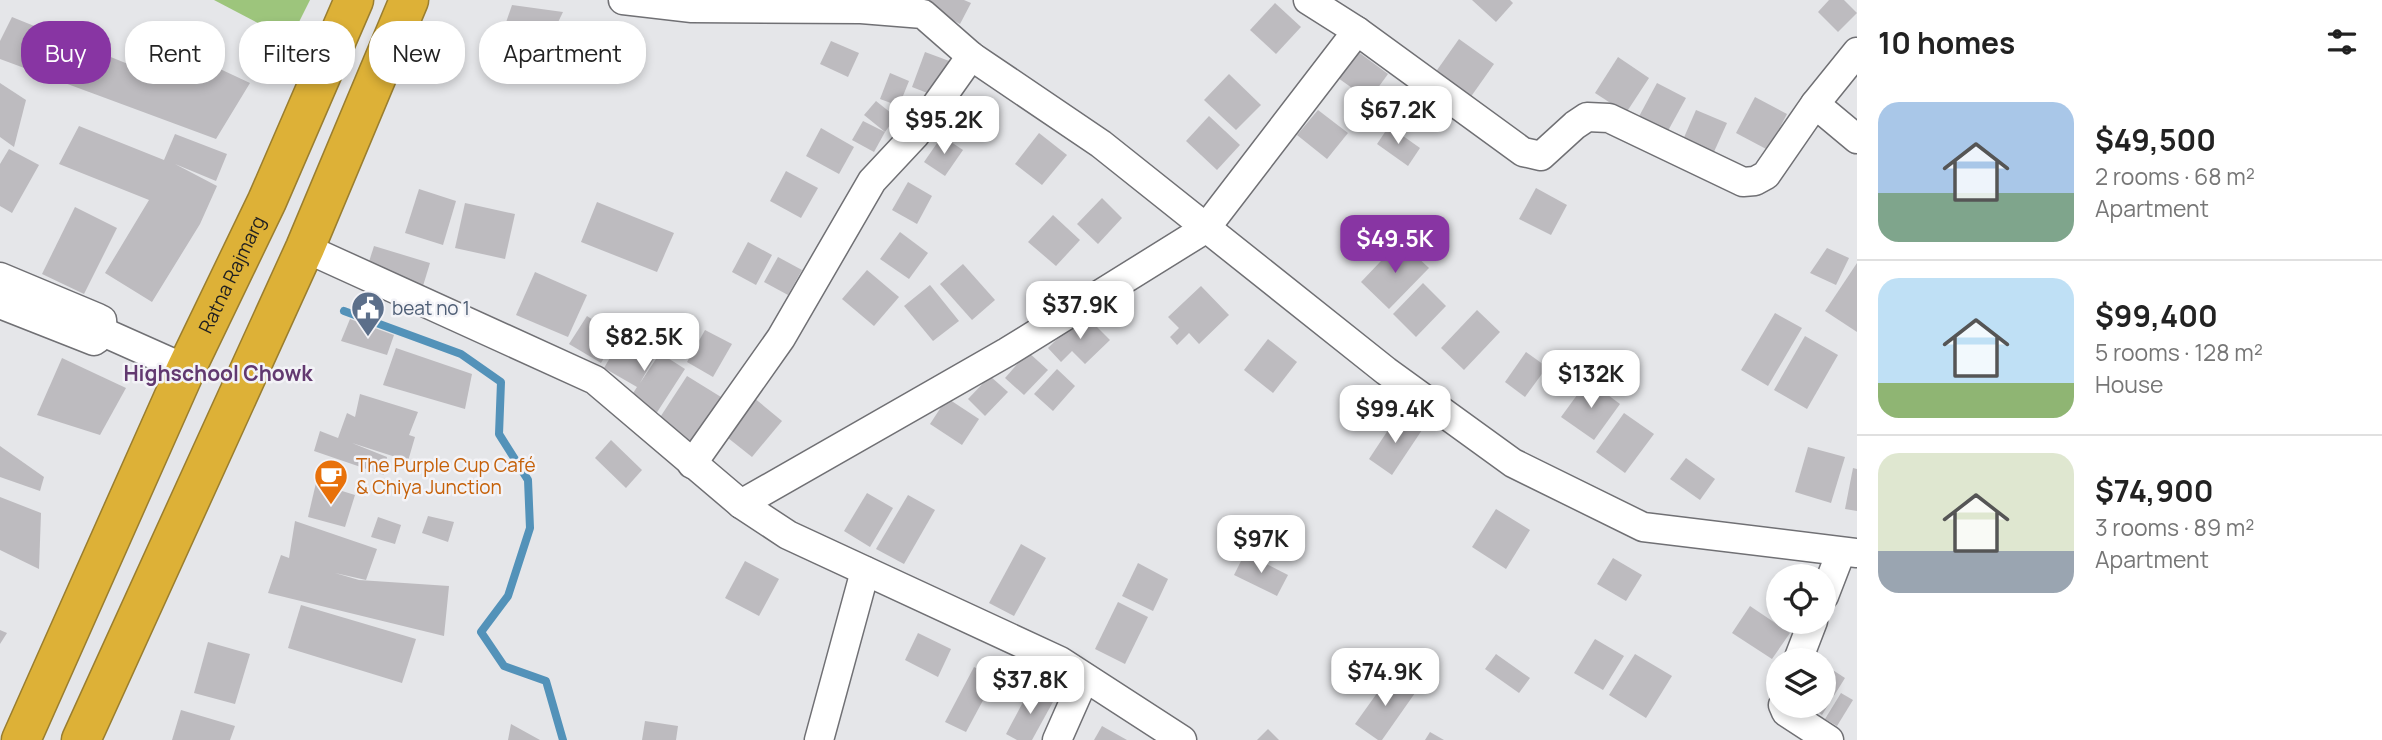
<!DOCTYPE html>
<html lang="en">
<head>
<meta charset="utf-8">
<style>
	body { margin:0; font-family:Manrope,sans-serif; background:#f2f2f2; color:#222; height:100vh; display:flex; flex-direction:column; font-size:26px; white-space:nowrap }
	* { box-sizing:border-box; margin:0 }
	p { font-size:23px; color:#767676 }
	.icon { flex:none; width:38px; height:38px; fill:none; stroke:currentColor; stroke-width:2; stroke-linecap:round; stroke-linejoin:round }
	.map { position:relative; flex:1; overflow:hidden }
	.details { display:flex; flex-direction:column; background:#fff; width:525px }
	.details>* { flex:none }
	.guide { position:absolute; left:21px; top:21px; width:665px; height:63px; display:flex; gap:14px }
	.tools { position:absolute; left:1766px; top:564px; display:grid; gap:14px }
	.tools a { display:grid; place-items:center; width:70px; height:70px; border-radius:50%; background:#fff; box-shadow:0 4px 10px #0003; font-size:35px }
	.price { position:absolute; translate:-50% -60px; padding:0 16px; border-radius:14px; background:#fff; color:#222; font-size:23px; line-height:46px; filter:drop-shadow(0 2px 4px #0008) }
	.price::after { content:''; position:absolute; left:50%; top:42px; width:21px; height:16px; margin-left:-10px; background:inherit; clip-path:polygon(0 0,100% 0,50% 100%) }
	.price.on { background:#8835a3; color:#fff }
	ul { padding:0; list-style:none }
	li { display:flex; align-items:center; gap:21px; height:175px; padding:0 21px }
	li+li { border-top:2px solid #e0e0e0 }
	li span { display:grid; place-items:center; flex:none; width:196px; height:140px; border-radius:21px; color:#555 }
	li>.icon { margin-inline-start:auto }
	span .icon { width:84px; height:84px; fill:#fffc; stroke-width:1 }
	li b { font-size:30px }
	h2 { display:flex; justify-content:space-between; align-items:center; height:84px; padding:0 21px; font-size:30px }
	.pill { padding:0 24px; border-radius:28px; background:#fff; box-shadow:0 4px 10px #0003; font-size:24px; line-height:63px }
	.pill.on { background:#8835a3; color:#fff }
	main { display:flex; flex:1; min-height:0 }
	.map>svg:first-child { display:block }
</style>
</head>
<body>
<main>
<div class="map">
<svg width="1857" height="740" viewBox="0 0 1857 740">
	<rect width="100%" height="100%" fill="#e5e6e9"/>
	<path fill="#9dc57c" d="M214 0H310L290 40Z"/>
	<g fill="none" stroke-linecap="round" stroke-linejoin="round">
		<path stroke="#5392b9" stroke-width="8" d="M344 311 461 354 501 382 499 434 528 480 530 528 508 596 481 632 504 666 546 681 563 740"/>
	</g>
	<g fill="#bdbbbf">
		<path d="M921 0H964L971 3 960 24 919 2Z"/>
		<path d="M1472 0H1510L1513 3 1496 22Z"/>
		<path d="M1829 0H1844L1857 13 1838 32 1818 12Z"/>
		<path d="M1275 3 1301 27 1276 54 1250 30Z"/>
		<path d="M512 5 563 12 546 47 501 37Z"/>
		<path d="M12 17 128 64 143 33 250 83 216 139 0 59V41Z"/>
		<path d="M1459 39 1494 64 1470 98 1435 73Z"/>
		<path d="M831 41 859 53 848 77 820 64Z"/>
		<path d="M1357 51 1388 74 1369 100 1338 78Z"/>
		<path d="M925 52 952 62 935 96 912 87Z"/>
		<path d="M1618 57 1649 78 1626 113 1595 93Z"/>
		<path d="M890 73 909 81 899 106 880 99Z"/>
		<path d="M1229 74 1261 105 1236 130 1204 100Z"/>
		<path d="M0 83 26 100 14 147 0 137Z"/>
		<path d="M1657 83 1686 98 1664 138 1636 122Z"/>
		<path d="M1755 97 1787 114 1768 150 1736 133Z"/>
		<path d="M876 101 896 117 885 132 864 115Z"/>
		<path d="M1318 110 1348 133 1327 159 1297 135Z"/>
		<path d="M1696 110 1727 123 1713 154 1682 142Z"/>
		<path d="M1209 116 1240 145 1217 170 1186 141Z"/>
		<path d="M863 121 885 132 874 152 852 140Z"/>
		<path d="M79 126 164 160 175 134 227 154 216 181 175 164 217 186 200 224 152 302 105 273 149 200 59 164Z"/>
		<path d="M1389 126 1420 148 1408 166 1377 144Z"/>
		<path d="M821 128 854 147 839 174 806 156Z"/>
		<path d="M1039 133 1067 155 1042 185 1015 164Z"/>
		<path d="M942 136 963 150 945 176 924 162Z"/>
		<path d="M9 149 39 165 12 213 0 206V164Z"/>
		<path d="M786 171 818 188 801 218 770 201Z"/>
		<path d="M908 182 932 196 917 224 892 210Z"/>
		<path d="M1536 188 1567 205 1551 235 1519 219Z"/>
		<path d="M419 189 456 201 443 245 405 233Z"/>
		<path d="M1102 198 1122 218 1098 244 1077 224Z"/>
		<path d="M597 202 674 233 657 272 581 242Z"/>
		<path d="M465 203 515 214 505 259 455 248Z"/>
		<path d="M75 207 117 228 84 294 42 274Z"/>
		<path d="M1053 215 1080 240 1056 266 1028 242Z"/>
		<path d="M900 232 928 253 909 279 880 259Z"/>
		<path d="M1400 241 1429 268 1389 309 1361 282Z"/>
		<path d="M748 242 772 255 756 285 732 272Z"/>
		<path d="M374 246 430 263 423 286 367 268Z"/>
		<path d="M1827 248 1849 258 1836 285 1810 273Z"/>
		<path d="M778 257 802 270 788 295 764 282Z"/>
		<path d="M1857 263V332L1825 311Z"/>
		<path d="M963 264 995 300 972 320 940 284Z"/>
		<path d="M867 270 899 297 874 326 842 299Z"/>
		<path d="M535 272 587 295 568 337 516 315Z"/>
		<path d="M1423 283 1446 306 1416 337 1393 314Z"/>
		<path d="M930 285 959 321 933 341 904 306Z"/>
		<path d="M1201 286 1229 315 1199 344 1189 333 1177 345 1170 337 1179 328 1168 317Z"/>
		<path d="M1477 310 1500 332 1464 370 1441 348Z"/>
		<path d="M1083 313 1110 340 1085 364 1072 351 1061 362 1048 348Z"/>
		<path d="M1775 313 1802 328 1768 386 1741 370Z"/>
		<path d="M587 316 617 336 601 363 569 344Z"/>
		<path d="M350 319 394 335 387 355 341 341Z"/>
		<path d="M705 330 732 344 713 377 687 362Z"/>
		<path d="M625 332 658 351 640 383 660 353 685 369 654 417 628 401 637 387 604 368Z"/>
		<path d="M1805 336 1838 355 1807 409 1774 390Z"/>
		<path d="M1268 339 1297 362 1273 393 1244 370Z"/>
		<path d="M396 348 472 374 465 409 383 385Z"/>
		<path d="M1028 352 1048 370 1024 395 1005 378Z"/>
		<path d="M1526 352 1547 367 1525 397 1505 382Z"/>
		<path d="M62 358 126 388 100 435 37 415Z"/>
		<path d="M1057 369 1075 386 1053 411 1034 394Z"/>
		<path d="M687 376 721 397 691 444 657 422Z"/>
		<path d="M990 376 1008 392 985 416 968 399Z"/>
		<path d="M1588 380 1620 404 1594 440 1561 417Z"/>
		<path d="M360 394 418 412 409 435 415 437 408 461 352 443 387 457 384 475 314 451 320 431 338 438 347 413 355 417Z"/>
		<path d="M753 397 782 421 752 457 723 434Z"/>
		<path d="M947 398 979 419 962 445 930 424Z"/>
		<path d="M1624 413 1654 434 1625 473 1596 452Z"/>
		<path d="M1398 415 1422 430 1392 475 1369 459Z"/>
		<path d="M611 440 642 470 626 488 595 458Z"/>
		<path d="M0 446 44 477 40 491 0 477Z"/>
		<path d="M1808 447 1845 457 1831 503 1795 492Z"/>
		<path d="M1686 458 1715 479 1700 500 1670 479Z"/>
		<path d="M1853 468 1857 469V511L1845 509Z"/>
		<path d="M316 483 355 495 345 527 308 517Z"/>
		<path d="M867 493 893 508 870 547 844 531Z"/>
		<path d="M908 495 935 510 904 564 876 549Z"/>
		<path d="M0 497 41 513 39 569 0 550Z"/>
		<path d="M1496 509 1530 530 1506 569 1472 547Z"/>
		<path d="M428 516 454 522 448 542 422 533Z"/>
		<path d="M378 517 401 525 395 544 371 537Z"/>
		<path d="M295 521 377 549 366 580 335 573 359 580 449 586 444 636 268 593 281 555 289 558Z"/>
		<path d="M1021 544 1046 558 1014 616 989 603Z"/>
		<path d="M1245 553 1288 575 1277 596 1234 575Z"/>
		<path d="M1613 558 1642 575 1626 601 1597 584Z"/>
		<path d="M745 561 779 579 759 616 725 598Z"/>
		<path d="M1138 563 1168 579 1153 611 1122 596Z"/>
		<path d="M1118 602 1148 617 1125 664 1095 649Z"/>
		<path d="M301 605 416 639 402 683 288 648Z"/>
		<path d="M1750 606 1790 633 1772 659 1732 633Z"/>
		<path d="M0 630 7 633 0 644Z"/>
		<path d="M918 633 951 649 938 677 905 660Z"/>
		<path d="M1595 639 1624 656 1603 690 1574 673Z"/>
		<path d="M208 642 250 654 235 704 194 693Z"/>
		<path d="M1350 650 1382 662 1375 682 1342 671Z"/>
		<path d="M1496 654 1530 678 1519 693 1485 669Z"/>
		<path d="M1635 654 1672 676 1646 718 1609 695Z"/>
		<path d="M1825 665 1845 678 1822 715 1807 705H1824Z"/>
		<path d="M974 667 995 678 966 732 945 722Z"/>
		<path d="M1390 675 1415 693 1382 740H1378L1355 724Z"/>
		<path d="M1031 687 1054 700 1032 740H1017L1006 734Z"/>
		<path d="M1841 693 1853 700 1837 726 1825 719Z"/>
		<path d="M181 710 235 726 230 740H172Z"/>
		<path d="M645 721 678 726 676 740H642Z"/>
		<path d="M511 724 540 740H508Z"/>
		<path d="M1102 726 1127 740H1094Z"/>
		<path d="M1268 729 1279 740H1257Z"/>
		<path d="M1430 732 1444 740H1425Z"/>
	</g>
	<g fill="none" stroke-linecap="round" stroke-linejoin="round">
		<g stroke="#707074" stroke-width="31">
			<g id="minor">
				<path d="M623 0 692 8 861 9 923 14 971 56 1101 144 1386 371 1513 463 1643 527 1857 553"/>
				<path d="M1308 0 1357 31 1523 152 1541 156 1575 125 1587 117 1609 118 1743 182 1755 181 1766 175 1815 104 1857 139"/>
				<path d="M1815 104 1857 52"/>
				<path d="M305 248 595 380 741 504 788 535 1060 661 1182 740"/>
				<path d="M0 277 98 318 102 320C103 330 103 336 94 341L0 304"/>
				<path d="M103 332 186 369"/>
				<path d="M692 464 781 338 872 181 915 135 971 56"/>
				<path d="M741 504 1007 352 1205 229 1357 31"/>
				<path d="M1824 596 1841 552"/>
				<path d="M1798 660 1813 621"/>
				<path d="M1783 705 1786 712 1829 740"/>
				<path d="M819 740 865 571"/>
				<path d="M1057 740 1084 679"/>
			</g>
		</g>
		<g stroke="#9a7e2f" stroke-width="41">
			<g id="highway">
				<path id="s1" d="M21 740 186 369 267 201 354 0"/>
				<path d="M81 740 305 248 409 0"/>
			</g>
		</g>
		<use href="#minor" stroke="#fff" stroke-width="28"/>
		<use href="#highway" stroke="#ddb137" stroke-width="38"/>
	</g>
	<defs>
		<g id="civic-pin" transform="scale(1.75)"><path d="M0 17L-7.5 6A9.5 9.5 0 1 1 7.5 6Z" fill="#5c6f8a" stroke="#f3f3f7"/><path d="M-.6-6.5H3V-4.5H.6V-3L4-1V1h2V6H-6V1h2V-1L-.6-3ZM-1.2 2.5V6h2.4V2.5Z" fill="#fff"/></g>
		<g id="cafe-pin" transform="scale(1.75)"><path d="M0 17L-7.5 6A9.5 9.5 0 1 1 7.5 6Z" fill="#e8710a" stroke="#f3f3f7"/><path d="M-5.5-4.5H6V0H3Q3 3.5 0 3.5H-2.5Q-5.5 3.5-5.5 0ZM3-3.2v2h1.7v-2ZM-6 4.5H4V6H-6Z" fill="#fff"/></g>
	</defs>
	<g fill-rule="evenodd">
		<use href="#civic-pin" x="368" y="308"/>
		<use href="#cafe-pin" x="331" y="476"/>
	</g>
	<g text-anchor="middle" stroke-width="5" stroke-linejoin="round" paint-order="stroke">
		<g font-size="19" fill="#1f1f21" stroke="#f3f3f7">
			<text dy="7" stroke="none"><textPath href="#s1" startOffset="511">Ratna Rajmarg</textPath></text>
		</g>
		<g font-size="19" fill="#4e5e75" stroke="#f3f3f7" text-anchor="start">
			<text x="392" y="315">beat no 1</text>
		</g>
		<g font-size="19" fill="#c56008" stroke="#f3f3f7" text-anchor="start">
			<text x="356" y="472">The Purple Cup Café<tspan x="356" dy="22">&amp; Chiya Junction</tspan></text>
		</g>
		<g font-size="21" font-weight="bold" fill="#623970" stroke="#f3f3f7">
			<text x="218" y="381">Highschool Chowk</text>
		</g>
	</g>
</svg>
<div class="tools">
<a><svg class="icon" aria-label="locate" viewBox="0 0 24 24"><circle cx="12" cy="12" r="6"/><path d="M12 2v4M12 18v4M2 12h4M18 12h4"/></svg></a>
<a><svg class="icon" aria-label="layers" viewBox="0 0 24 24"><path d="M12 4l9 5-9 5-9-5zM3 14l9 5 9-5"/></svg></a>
</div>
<b class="price" style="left:1398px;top:146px">$67.2K</b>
<b class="price" style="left:944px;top:156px">$95.2K</b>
<b class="price on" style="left:1395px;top:275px">$49.5K</b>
<b class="price" style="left:1080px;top:341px">$37.9K</b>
<b class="price" style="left:644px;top:373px">$82.5K</b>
<b class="price" style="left:1591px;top:410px">$132K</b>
<b class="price" style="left:1395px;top:445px">$99.4K</b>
<b class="price" style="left:1261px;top:575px">$97K</b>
<b class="price" style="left:1385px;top:708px">$74.9K</b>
<b class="price" style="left:1030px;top:716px">$37.8K</b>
<div class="guide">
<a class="pill on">Buy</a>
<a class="pill">Rent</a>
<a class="pill">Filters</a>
<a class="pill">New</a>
<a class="pill">Apartment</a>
</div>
</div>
<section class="details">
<h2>10 homes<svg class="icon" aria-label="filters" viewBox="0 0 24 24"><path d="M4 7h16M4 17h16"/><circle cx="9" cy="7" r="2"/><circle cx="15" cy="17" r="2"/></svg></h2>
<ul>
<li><span style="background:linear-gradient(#a9c7e8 65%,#7fa58c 0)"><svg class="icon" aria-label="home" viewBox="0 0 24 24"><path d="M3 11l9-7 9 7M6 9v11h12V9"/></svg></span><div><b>$49,500</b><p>2 rooms · 68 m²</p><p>Apartment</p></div></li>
<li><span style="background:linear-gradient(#bfe0f5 75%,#8fb573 0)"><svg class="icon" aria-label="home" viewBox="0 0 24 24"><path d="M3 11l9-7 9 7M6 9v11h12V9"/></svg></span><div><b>$99,400</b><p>5 rooms · 128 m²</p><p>House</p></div></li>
<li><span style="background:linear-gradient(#dfe7d0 70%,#9aa5b1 0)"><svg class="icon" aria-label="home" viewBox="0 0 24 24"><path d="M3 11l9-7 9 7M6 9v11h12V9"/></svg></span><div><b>$74,900</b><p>3 rooms · 89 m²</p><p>Apartment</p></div></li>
</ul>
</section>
</main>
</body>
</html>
